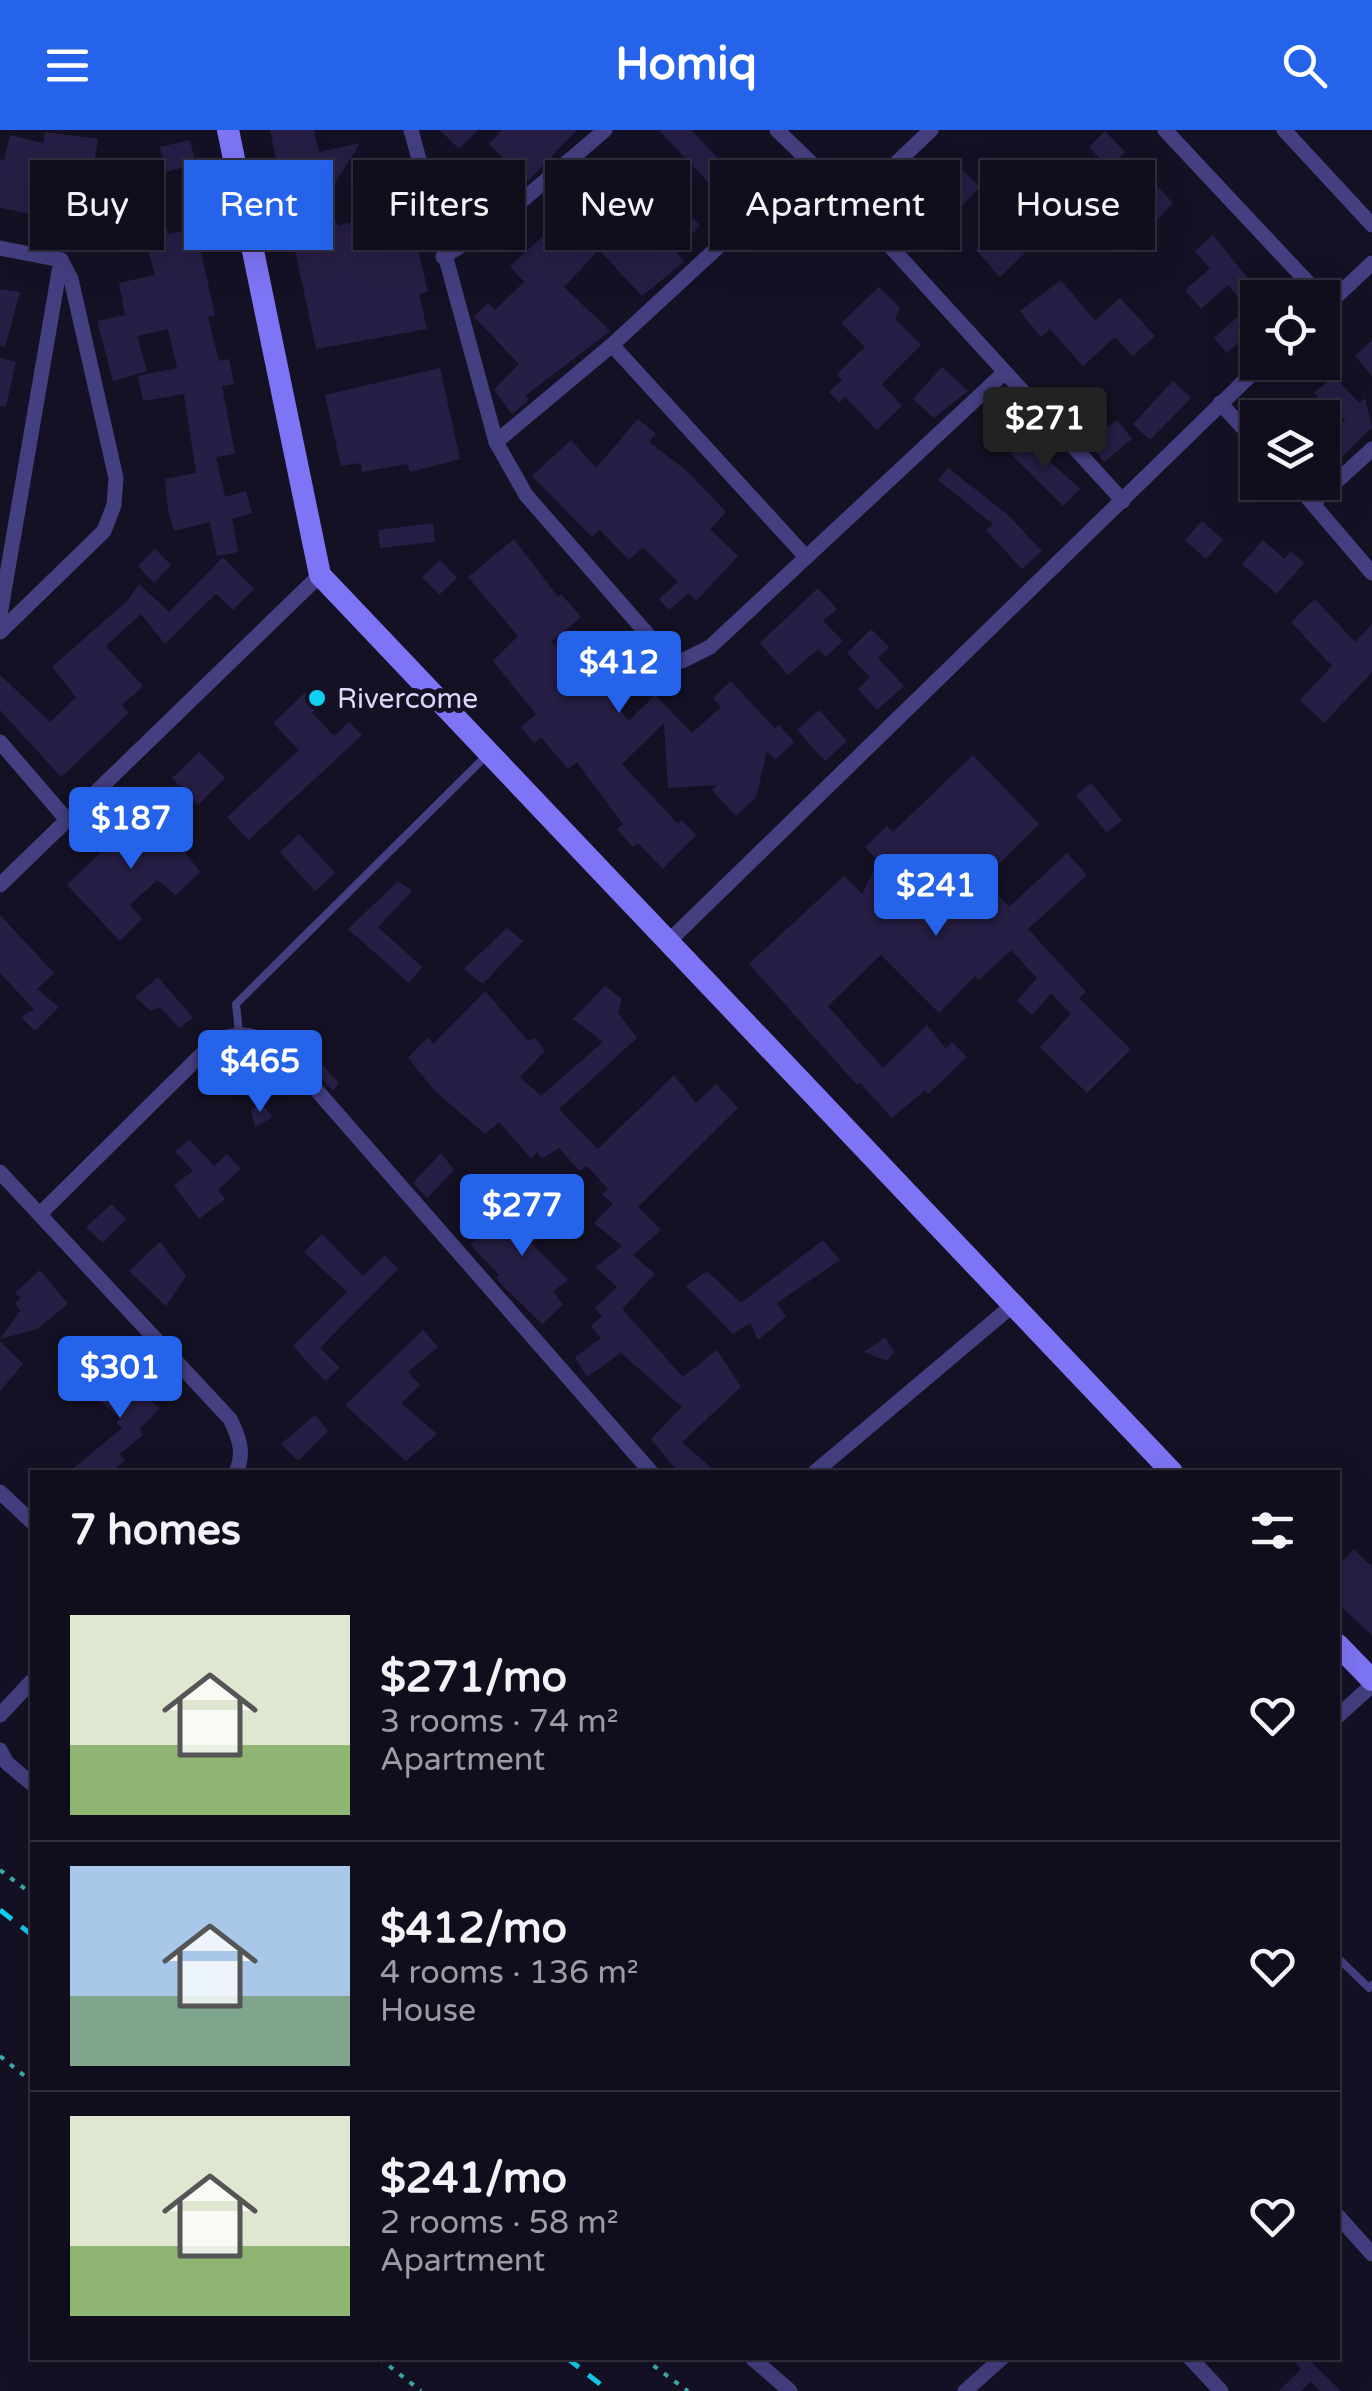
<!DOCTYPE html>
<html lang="en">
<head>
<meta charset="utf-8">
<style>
	body { margin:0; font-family:"Varela Round",sans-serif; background:#191625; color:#f1f3f6; height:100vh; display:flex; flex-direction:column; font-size:38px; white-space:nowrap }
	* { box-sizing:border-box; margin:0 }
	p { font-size:32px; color:#9c9ca3 }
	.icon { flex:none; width:55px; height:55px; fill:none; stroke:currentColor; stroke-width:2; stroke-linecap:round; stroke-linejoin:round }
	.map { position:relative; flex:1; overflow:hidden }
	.side { position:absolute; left:30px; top:1340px; width:1310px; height:890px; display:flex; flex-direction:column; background:#100d1c; border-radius:0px; box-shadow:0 10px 40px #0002,0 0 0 2px #302d3b }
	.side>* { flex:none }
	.guide { position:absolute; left:30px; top:30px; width:1312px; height:90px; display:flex; gap:20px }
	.tools { position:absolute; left:1240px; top:150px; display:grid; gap:20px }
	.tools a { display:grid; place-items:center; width:100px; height:100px; border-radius:0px; background:#100d1c; box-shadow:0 10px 40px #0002,0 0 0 2px #302d3b; font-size:50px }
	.price { position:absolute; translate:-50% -85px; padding:0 22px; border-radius:10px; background:#2563eb; color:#fff; font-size:32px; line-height:65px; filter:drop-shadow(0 2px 5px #0008) }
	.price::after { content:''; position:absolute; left:50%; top:60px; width:30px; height:22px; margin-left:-15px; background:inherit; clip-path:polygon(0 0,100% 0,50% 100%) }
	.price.current { background:#222; color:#fff }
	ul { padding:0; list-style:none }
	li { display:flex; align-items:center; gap:30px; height:250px; padding:0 40px }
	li+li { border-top:2px solid #302d3b }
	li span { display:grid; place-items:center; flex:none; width:280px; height:200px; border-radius:0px; color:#555 }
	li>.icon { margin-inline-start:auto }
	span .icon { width:120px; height:120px; fill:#fffc; stroke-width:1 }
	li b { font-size:42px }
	h2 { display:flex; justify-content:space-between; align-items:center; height:120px; padding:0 40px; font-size:42px }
	.tag { padding:0 35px; border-radius:0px; background:#100d1c; box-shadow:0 10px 40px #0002,0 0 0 2px #302d3b; font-size:35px; line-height:90px }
	.tag.current { background:#2563eb; color:#fff }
	header { display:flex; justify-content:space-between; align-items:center; height:130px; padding:0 40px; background:#2563eb; color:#fff; font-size:45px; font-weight:700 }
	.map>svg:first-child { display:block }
</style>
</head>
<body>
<header><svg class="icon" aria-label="menu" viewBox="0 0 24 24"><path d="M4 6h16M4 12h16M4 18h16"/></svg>Homiq<svg class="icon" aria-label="search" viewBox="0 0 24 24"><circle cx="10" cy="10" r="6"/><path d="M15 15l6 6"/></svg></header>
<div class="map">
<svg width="1372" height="2261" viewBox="0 0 1372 2261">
	<rect width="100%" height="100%" fill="#151125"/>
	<g fill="#271e45">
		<path d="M270 0H314L319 22 360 13 329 63 334 85 338 96 408 75 428 162 419 164 427 199 316 219Z"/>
		<path d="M440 0H478L459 19Z"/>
		<path d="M502 0H577L528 51 489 14Z"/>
		<path d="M659 0H691L753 65 736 82Z"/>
		<path d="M1105 1 1125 22 1109 38 1089 17Z"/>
		<path d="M45 2 98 9 84 94 0 78V29L4 30 10 5 43 13Z"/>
		<path d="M190 10 196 34 166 42 160 17Z"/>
		<path d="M153 41 168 104 202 97 207 121 201 122 215 185 208 187 219 231 229 229 234 254 222 256 235 324 216 327 225 367 246 361 252 383 232 389 238 422 217 426 210 392 174 401 168 380 165 349 196 343 184 264 143 271 138 246 177 238 168 199 137 206 147 241 113 251 97 191 125 185 119 153 155 145 129 48Z"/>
		<path d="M963 41 980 57 958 80 941 64Z"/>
		<path d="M1149 48 1173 73 1157 90 1132 64Z"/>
		<path d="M674 72 700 95 676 122 684 132 642 166 599 120 564 157 610 201 525 266 529 270 512 284 494 260 519 234 474 187 488 173 495 180 524 152 510 136 556 94 568 106 593 82 630 119Z"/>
		<path d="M1012 104 1028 120 1000 147 976 120 990 107 999 117Z"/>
		<path d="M1213 105 1258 161V195L1227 223 1214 208 1248 178 1228 155 1201 179 1185 160 1210 139 1195 121Z"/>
		<path d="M1061 150 1095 191 1120 168 1155 206 1133 226 1115 207 1083 236 1050 199 1041 207 1020 181Z"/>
		<path d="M879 157 900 178 895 189 921 215 882 254 902 276 877 300 845 267 839 273 829 262 842 250 837 244 865 217 841 193Z"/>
		<path d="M0 159 20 162 5 217 0 216Z"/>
		<path d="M1372 210V246L1355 226Z"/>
		<path d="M0 228 16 232 6 276H0Z"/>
		<path d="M942 237 968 261 934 288 913 269Z"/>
		<path d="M440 238 460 329 410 342 407 334 362 342 361 333 341 336 325 265Z"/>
		<path d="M1334 246 1359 273 1365 268 1372 297 1322 347V310L1346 288H1302L1322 273 1314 263Z"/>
		<path d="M1173 251 1191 268 1150 310 1133 294Z"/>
		<path d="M638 289 656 304 649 312 687 341 726 382 710 399 738 426 696 471 689 463 669 480 659 469 678 452 643 417 629 430 600 400 592 407 532 346 571 310 596 338Z"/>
		<path d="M1117 290 1132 309 1104 332 1089 312Z"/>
		<path d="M1024 308 1080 359 1063 376 1011 324Z"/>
		<path d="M948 338 1007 384 1042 421 1022 439 986 400 993 394 938 350Z"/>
		<path d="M1202 391 1223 410 1206 429 1185 410Z"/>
		<path d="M433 393 435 412 380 418 378 400Z"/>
		<path d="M514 409 558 467 561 464 581 487 551 512 587 540 629 591 655 565 692 603 721 577 713 568 731 551 775 599 779 595 794 612 775 630 767 621 756 667 736 686 712 660 717 655 668 658 664 593 622 634 678 694 682 690 696 705 663 739 638 713 633 717 617 699 623 694 577 632 568 639 541 607 534 613 521 597 536 584 493 531 518 506 468 447Z"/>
		<path d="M1263 410 1284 429 1291 421 1304 433 1277 464 1242 434Z"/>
		<path d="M155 419 171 435 154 453 138 436Z"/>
		<path d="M223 427 254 459 233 480 216 464 165 514 141 484 106 516 143 556 122 575 129 583 61 647 0 580V545L50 592 76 567 52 537 128 470 139 454 169 482Z"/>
		<path d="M440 430 457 448 439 465 422 447Z"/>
		<path d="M818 458 837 479 823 491 843 511 826 527 818 519 788 545 760 513Z"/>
		<path d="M1315 469 1355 512 1372 494V542L1324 593 1300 570 1332 536 1291 492Z"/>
		<path d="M871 499 889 517 878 528 904 556 877 580 858 559 870 547 847 523Z"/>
		<path d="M309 559 322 573 312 583 334 606 349 592 362 605 249 710 227 687 299 620 273 593Z"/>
		<path d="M819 580 847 611 825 631 797 600Z"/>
		<path d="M199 622 225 648 198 675 172 648Z"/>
		<path d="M973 625 1039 694 983 749 1009 777 1067 723 1087 745 1028 799 1086 862 1079 868 1131 919 1087 963 1040 917 1071 884 1051 863 1032 885 1017 871 1037 848 1011 820 979 850 975 846 939 883 881 825 828 876 883 938 927 895 946 919 952 912 967 927 928 964 925 960 892 988 860 953 857 955 749 834 844 746 862 764 878 731 865 717 887 696 893 702Z"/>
		<path d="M1091 653 1122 690 1107 703 1076 665Z"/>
		<path d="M153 681 200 742 176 765 157 750 130 775 142 789 120 811 67 755 105 718 90 704 106 692 117 706Z"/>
		<path d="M299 704 335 743 315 761 280 722Z"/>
		<path d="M398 751 412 761 378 797 422 837 409 853 348 799Z"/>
		<path d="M0 785 54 843 37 859 59 877 35 901 21 887 34 879 0 843Z"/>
		<path d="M507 798 523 811 483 854 464 839Z"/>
		<path d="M158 847 193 888 179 898 160 877 151 881 135 867Z"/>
		<path d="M605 856 622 869 618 883 637 908 559 979 598 1019 674 945 696 973 716 954 738 978 638 1077 661 1100 633 1125 655 1144 622 1179 683 1247 717 1220 741 1257 682 1312 716 1342H678L651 1309 682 1277 621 1223 587 1247 575 1227 601 1208 591 1196 602 1186 595 1178 617 1157 596 1137 622 1116 594 1093 613 1074 602 1064 608 1059 587 1036 580 1041 559 1018 542 1029 537 1022 531 1028 499 992 485 1004 435 961 408 928 428 907 433 914 485 861 528 911 535 908 545 921 520 947 541 966 603 912 573 889Z"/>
		<path d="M305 917 339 953 333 961 298 924Z"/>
		<path d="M261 973 273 987 255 997 251 980Z"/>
		<path d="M190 1010 214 1036 227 1024 241 1039 218 1060 225 1069 199 1089 174 1055 193 1041 175 1021Z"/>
		<path d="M441 1023 454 1040 427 1068 413 1053Z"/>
		<path d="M529 1063 542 1078 536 1082 544 1097 528 1110 568 1150 553 1161 563 1175 542 1194 501 1154 496 1148 499 1145 470 1114Z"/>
		<path d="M112 1074 126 1089 103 1113 86 1097Z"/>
		<path d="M322 1104 363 1146 385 1125 398 1139 320 1218 340 1238 325 1251 293 1216 347 1162 304 1122Z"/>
		<path d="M823 1110 840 1130 777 1173 786 1187 758 1210 750 1193 733 1204 686 1156 707 1141 741 1173Z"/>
		<path d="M160 1112 186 1146 166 1176 129 1141Z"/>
		<path d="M40 1140 68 1174 37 1199 0 1209 20 1181 15 1173 21 1168 15 1163Z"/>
		<path d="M423 1200 438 1217 408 1242 420 1255 401 1273 437 1304 406 1331 345 1275Z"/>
		<path d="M885 1207 894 1222 887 1231 864 1222Z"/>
		<path d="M0 1211 23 1234 0 1261Z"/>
		<path d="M121 1237 149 1259 143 1266 160 1278 140 1299 143 1305 120 1324 125 1330 111 1342H69L122 1298 116 1293 120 1288 93 1265Z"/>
		<path d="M315 1285 328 1301 298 1331 281 1314Z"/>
		<path d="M1354 1419 1372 1437V1505L1338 1474V1436Z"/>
		<path d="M1291 2228H1307L1341 2261H1320L1311 2251 1301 2261H1279L1301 2239Z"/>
	</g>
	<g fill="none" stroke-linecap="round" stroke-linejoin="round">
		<g stroke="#38b0ae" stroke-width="4" stroke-dasharray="5 8" stroke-linecap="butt">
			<path d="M0 1740 32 1764"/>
			<path d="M0 1926 32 1952"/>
			<path d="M379 2228 421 2261"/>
			<path d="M643 2228 688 2261"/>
		</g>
		<g stroke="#443f81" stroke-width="8">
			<path d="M239 902 236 874 486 626"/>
			<path d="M1338 1828 1369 1858 1372 1855"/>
		</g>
		<g stroke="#443f81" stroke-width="15">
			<path d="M411 0 496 312 526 365 663 522 682 531 710 517 1005 242"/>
			<path d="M777 0 835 56 1123 371"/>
			<path d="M1165 0 1328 174"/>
			<path d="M1284 0 1372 95"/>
			<path d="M852 75 931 0"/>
			<path d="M0 118 61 130 71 149 116 348 114 375 104 401 0 502"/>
			<path d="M443 127 491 97 605 0"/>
			<path d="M1324 178 1372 133"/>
			<path d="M612 215 806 427"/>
			<path d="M1220 273 1258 314"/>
			<path d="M496 312 612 215 810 32"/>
			<path d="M1294 352 1372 443"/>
			<path d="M1313 373 1372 319"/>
			<path d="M0 485 61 130"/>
			<path d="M0 612 68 691"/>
			<path d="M0 755 320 445"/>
			<path d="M669 811 1264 232"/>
			<path d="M0 1042 230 1289C239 1307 245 1323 236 1342"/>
			<path d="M41 1083 215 911C256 895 268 913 298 939L651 1342"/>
			<path d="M815 1342 1013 1175"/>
			<path d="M0 1362 32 1392"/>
			<path d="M0 1585 32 1551"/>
			<path d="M1338 1586 1372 1555"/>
			<path d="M0 1620 7 1633 32 1654"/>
			<path d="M1338 2086 1372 2124"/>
			<path d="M752 2228 790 2261"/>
			<path d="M1190 2228 1221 2261"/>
			<path d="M965 2261 1002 2228"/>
		</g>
		<g stroke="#7e75f6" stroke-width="22">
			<path d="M228 0 320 445 1172 1342"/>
			<path d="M1338 1515 1372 1550"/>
		</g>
		<g stroke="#11cfef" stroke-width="5" stroke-dasharray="15 12" stroke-linecap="butt">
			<path d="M0 1780 32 1805"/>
			<path d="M567 2228 609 2261"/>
		</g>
	</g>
	<circle fill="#11cfef" stroke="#151125" stroke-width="4" cx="317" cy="568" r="10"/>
	<g text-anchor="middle" stroke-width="10" stroke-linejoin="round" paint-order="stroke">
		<g font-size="28" fill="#ddd7fc" stroke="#151125" text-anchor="start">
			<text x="337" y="578">Rivercome</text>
		</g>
	</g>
</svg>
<div class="tools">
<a><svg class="icon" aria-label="locate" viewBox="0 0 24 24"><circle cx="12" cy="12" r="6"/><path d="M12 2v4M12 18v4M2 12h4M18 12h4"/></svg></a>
<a><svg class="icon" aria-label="layers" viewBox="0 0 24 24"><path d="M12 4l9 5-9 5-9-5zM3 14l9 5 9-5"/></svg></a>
</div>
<b class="price current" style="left:1045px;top:342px">$271</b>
<b class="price" style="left:619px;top:586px">$412</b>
<b class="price" style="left:131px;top:742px">$187</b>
<b class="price" style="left:936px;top:809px">$241</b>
<b class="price" style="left:260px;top:985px">$465</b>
<b class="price" style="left:522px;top:1129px">$277</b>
<b class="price" style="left:120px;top:1291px">$301</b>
<div class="guide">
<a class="tag">Buy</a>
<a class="tag current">Rent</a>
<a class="tag">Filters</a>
<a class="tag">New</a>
<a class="tag">Apartment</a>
<a class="tag">House</a>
</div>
<section class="side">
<h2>7 homes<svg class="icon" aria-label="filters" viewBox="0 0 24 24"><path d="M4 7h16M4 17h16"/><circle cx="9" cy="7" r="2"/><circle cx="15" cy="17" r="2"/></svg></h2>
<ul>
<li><span style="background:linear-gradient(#dfe7d0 65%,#8fb573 0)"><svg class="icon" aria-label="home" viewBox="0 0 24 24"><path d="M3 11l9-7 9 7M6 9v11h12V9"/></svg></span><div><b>$271/mo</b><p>3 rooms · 74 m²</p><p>Apartment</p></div><svg class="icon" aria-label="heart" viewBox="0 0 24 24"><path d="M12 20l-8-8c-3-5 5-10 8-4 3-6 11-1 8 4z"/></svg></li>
<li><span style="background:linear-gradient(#a9c7e8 65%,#7fa58c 0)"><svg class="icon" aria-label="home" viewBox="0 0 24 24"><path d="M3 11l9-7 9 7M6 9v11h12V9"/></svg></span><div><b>$412/mo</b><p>4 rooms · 136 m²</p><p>House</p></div><svg class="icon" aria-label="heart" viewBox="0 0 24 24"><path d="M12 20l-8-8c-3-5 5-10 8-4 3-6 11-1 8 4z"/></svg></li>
<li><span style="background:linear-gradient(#dfe7d0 65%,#8fb573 0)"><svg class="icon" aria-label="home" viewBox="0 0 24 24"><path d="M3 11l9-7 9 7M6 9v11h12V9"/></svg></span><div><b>$241/mo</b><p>2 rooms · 58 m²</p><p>Apartment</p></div><svg class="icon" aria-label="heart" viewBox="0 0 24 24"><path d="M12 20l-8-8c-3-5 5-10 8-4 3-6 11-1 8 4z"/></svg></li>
</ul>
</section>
</div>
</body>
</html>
